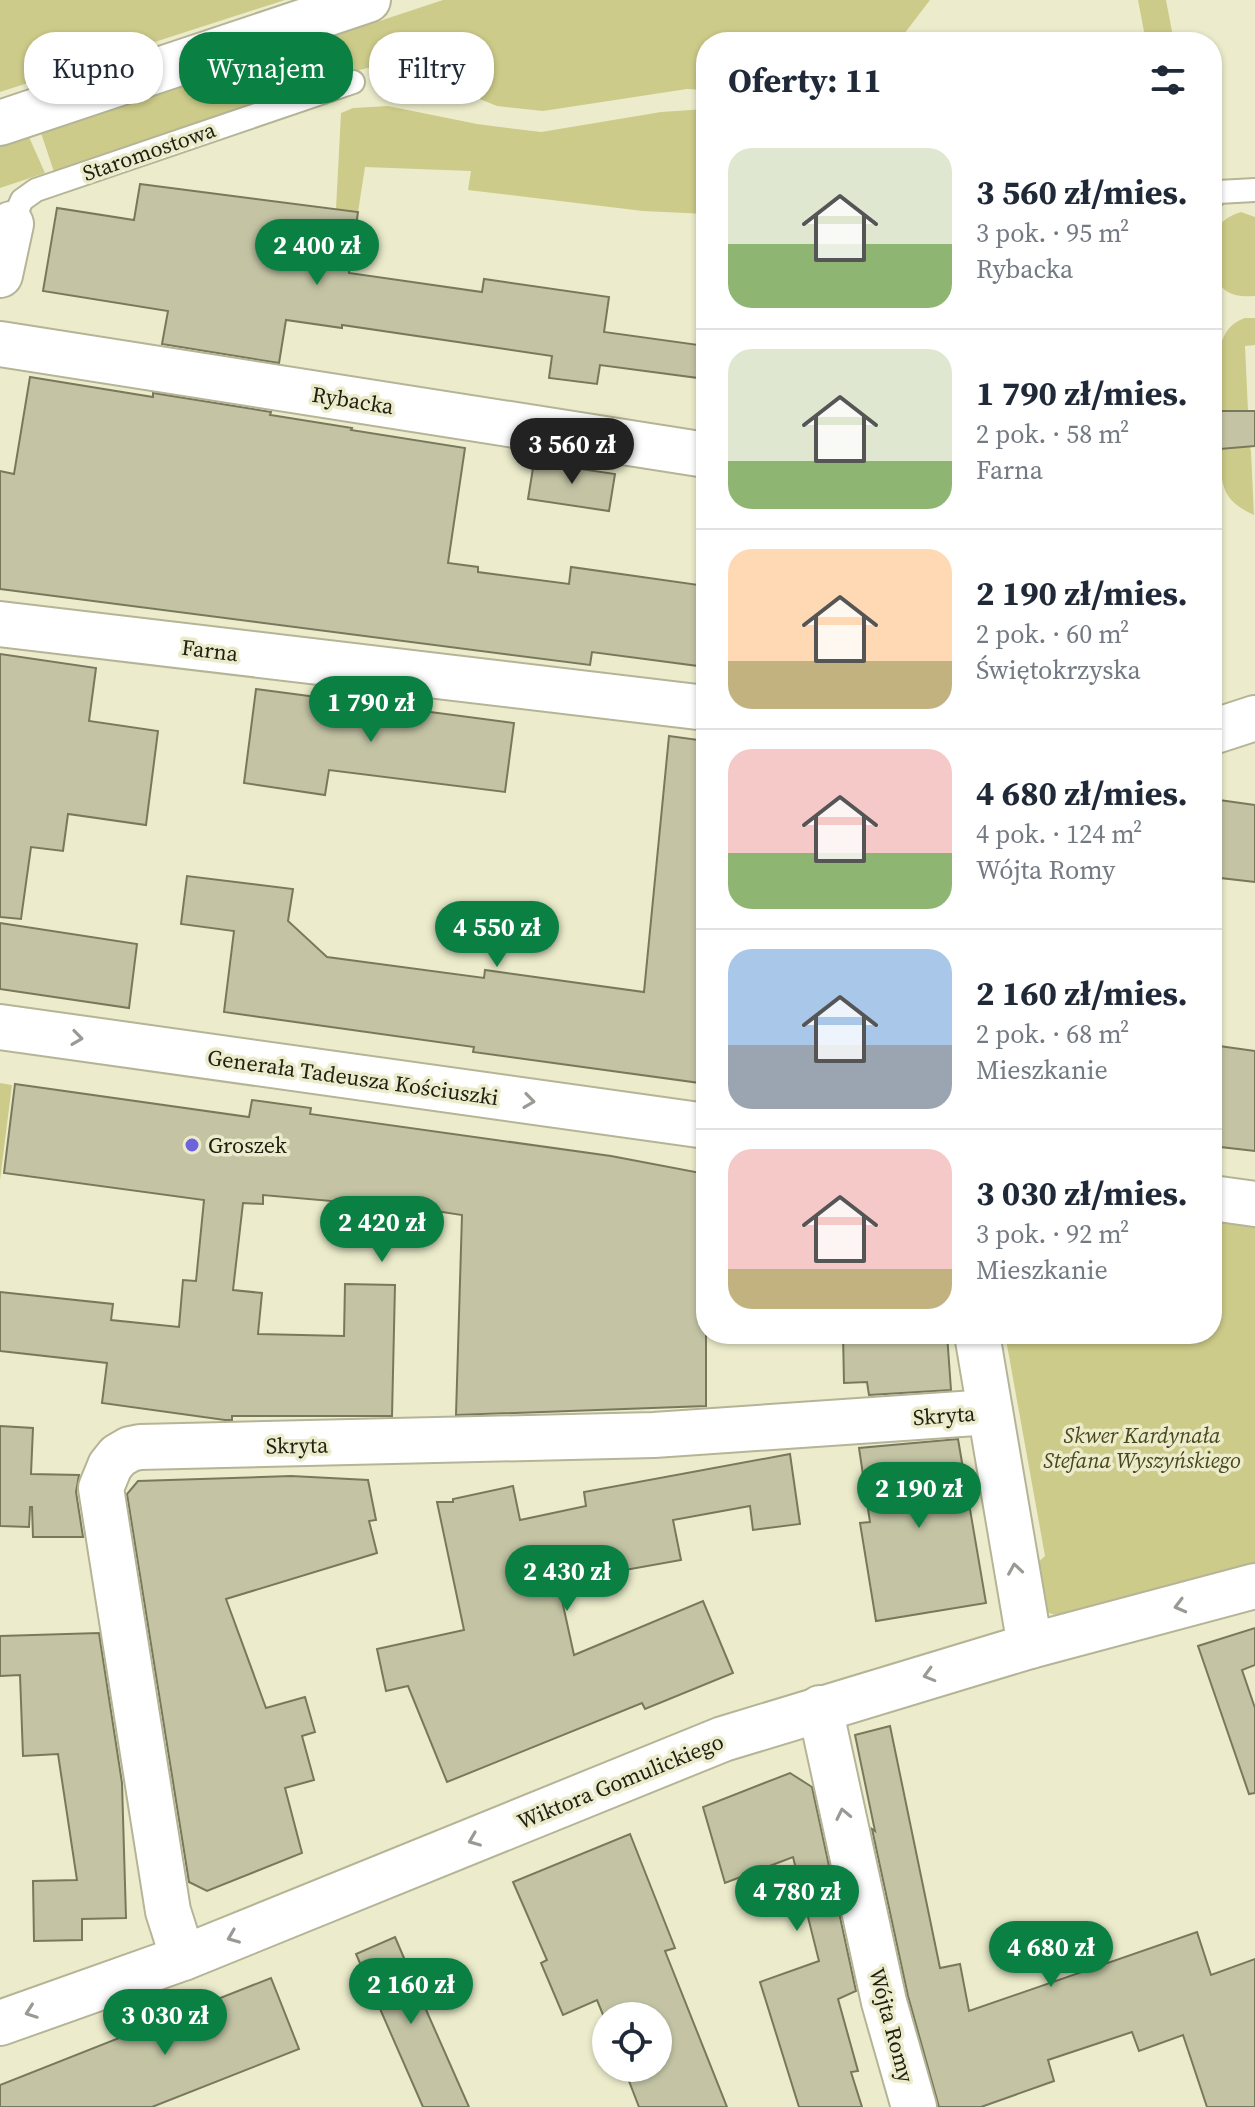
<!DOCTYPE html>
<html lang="pl">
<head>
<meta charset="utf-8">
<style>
	body { margin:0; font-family:"Source Serif 4",serif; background:#f6f6f7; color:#1f2937; height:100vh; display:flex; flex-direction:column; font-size:30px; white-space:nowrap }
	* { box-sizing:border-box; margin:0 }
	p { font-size:26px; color:#747a83 }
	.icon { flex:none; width:44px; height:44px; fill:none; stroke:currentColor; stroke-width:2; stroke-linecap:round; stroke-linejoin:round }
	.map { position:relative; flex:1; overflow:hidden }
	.sheet { position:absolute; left:696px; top:32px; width:526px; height:1312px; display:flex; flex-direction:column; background:#fff; border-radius:32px; box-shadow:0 2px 6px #0004 }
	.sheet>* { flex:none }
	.hud { position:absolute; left:24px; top:32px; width:552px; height:72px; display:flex; gap:16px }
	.tools { position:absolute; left:592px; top:2002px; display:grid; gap:16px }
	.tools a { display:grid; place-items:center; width:80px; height:80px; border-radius:50%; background:#fff; box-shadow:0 2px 6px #0004; font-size:40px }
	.price { position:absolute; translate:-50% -68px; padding:0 18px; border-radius:28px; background:#0b8043; color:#fff; font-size:26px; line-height:52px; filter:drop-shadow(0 2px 4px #0008) }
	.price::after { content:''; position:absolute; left:50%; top:48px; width:24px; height:18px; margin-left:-12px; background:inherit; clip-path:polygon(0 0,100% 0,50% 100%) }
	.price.selected { background:#222; color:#fff }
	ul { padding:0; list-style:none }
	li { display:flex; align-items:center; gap:24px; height:200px; padding:0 32px }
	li+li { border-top:2px solid #e0e1e3 }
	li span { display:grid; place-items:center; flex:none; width:224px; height:160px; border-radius:24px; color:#555 }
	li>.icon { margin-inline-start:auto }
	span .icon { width:96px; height:96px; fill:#fffc; stroke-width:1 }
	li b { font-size:34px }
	h2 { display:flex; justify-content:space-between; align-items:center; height:96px; padding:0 32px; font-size:34px }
	.chip { padding:0 28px; border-radius:32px; background:#fff; box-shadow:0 2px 6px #0004; font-size:28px; line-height:72px }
	.chip.selected { background:#0b8043; color:#fff }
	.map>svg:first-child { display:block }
</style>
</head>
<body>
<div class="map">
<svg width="1255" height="2107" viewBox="0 0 1255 2107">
	<rect width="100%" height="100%" fill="#ececcc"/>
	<g fill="#cdcb89">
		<path d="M0 0H285L0 92Z"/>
		<path d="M443 0H930L898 42H706V90L687 89 543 111 497 106 433 80 395 69 367 68 289 91 54 172 41 133Z"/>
		<path d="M1138 0H1166L1174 42H1146Z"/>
		<path d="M388 106 477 124 541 132 661 112 706 109V214L643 211 468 190 471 171 365 167 358 212 336 209 341 113 353 108Z"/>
		<path d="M29 137 45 173 0 188V147Z"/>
		<path d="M1241 212 1255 217V296C1227 298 1216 289 1214 261 1211 236 1215 220 1241 212Z"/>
		<path d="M1245 318H1255V345L1245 346 1248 411H1220C1220 382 1208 330 1245 318Z"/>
		<path d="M1250 447 1251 452 1254 515C1219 499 1222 483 1220 449Z"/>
		<path d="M0 1083 12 1085 0 1180Z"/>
		<path d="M1212 1220 1255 1226V1564L1060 1615C1036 1615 1033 1593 1025 1574L1045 1556 1005 1334H1212Z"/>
	</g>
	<g fill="#c4c4a5" stroke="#78785c" stroke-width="2">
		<path d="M140 184 358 212 349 273 482 292 484 279 609 297 604 332 706 346V379L600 365 597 384 549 378 552 356 342 325V328L286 320 279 363 162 344 168 311 43 291 57 208 134 220Z"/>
		<path d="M30 377 153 397V393L271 412 270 415 277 416 352 428 351 430 465 448 448 563 478 567V572L569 584 571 567 706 586V667L592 652 590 665 0 589V471L14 474Z"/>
		<path d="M1220 411H1255V446L1220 449Z"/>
		<path d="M534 462 615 474 609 511 528 499Z"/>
		<path d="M0 654 96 668 89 721 158 731 146 825 68 814 63 851 31 847 21 919 0 917Z"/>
		<path d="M256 689 514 723 505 792 329 770 325 795 244 783Z"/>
		<path d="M669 736 706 741V1069H701L700 1083 473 1052 474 1047 224 1012 234 931 181 924 187 876 293 889 288 921 327 957 484 978 485 970 644 992Z"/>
		<path d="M1212 799 1255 805V882L1212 877Z"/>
		<path d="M0 923 137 944 129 1008 0 989Z"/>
		<path d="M1212 1045 1255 1051V1151L1212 1146Z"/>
		<path d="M15 1084 249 1117 252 1100 311 1108 310 1114 611 1156 706 1174V1406L456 1415 462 1215 423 1209 263 1195V1204L243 1203 233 1290 262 1293 258 1334 344 1336 345 1284 395 1285 392 1416H232V1420H225L102 1403 107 1363 0 1351V1292L113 1304 111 1320 179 1327 183 1280 196 1281 204 1200 4 1173Z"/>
		<path d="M843 1334H947L951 1390 869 1395 867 1382 844 1383Z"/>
		<path d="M0 1426 33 1428 31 1474 79 1475 76 1492 83 1537H33L32 1507H30L29 1527 0 1526Z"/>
		<path d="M958 1439 986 1603 876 1621 860 1523 870 1522 859 1448Z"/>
		<path d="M790 1454 800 1524 753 1530 750 1506 673 1520 681 1560 558 1582 574 1655 703 1601 733 1673 645 1709 642 1703 447 1782 408 1686 386 1691 377 1649 464 1630 437 1502H453V1499L513 1486 520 1520 586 1506 584 1492Z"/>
		<path d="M291 1476 368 1480 376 1520 369 1521 377 1553 226 1599 266 1708 305 1697 315 1732 302 1736 314 1780 285 1788 302 1853 207 1891 189 1882 127 1494 138 1481Z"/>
		<path d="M1255 1628V1665L1242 1670 1255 1708V1793L1249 1794 1198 1646Z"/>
		<path d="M99 1633 122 1783 126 1918 82 1919V1940L34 1941 33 1881 77 1880 58 1754 23 1756 20 1675 0 1676V1636Z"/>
		<path d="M890 1726 940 1968 960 1964 969 2011 1197 1932 1211 1975 1255 1959V2107H1207L1183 2035 1139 2051 1132 2032 1048 2060 1054 2081 981 2107H939L908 1996 872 1829 875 1831 855 1735Z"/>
		<path d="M790 1773 812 1787 856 1991 838 1999 858 2071 851 2072 862 2107H799L760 1982 819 1961 793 1857 725 1883 703 1807Z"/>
		<path d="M630 1834 675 1948 665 1951 727 2107H639L624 2068H658V2016H606V2022L597 2000 563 2015 541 1963 547 1960 513 1882Z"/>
		<path d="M395 1937 427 2012 469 2107H423L356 1954Z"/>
		<path d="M271 1978 299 2049 152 2107H0V2085Z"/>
	</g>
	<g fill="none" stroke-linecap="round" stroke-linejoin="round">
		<g stroke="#b5b496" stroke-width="26">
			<g id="lane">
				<path d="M1212 198 1218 192 1255 190"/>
				<path d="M11 224 22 200 36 190 353 82"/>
			</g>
		</g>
		<g stroke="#b5b496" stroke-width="48">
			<g id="street">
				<path d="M0 123 368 0"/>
				<path d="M0 275 11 224"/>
				<path d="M0 344 706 455"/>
				<path d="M0 624 706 708"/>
				<path d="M1212 732 1255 718"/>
				<path d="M0 1027 706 1126"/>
				<path d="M1212 1198 1255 1204"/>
				<path d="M977 1334 1030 1646"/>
				<path d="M820 1708 884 2002 914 2107"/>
				<path d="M183 1958 168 1911 101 1488 110 1466 118 1456 130 1449 140 1447 654 1435 990 1412"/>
				<path d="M0 2023 183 1958 723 1739 1030 1646 1255 1586"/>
			</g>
		</g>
		<use href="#lane" stroke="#fff" stroke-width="22"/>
		<use href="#street" stroke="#fff" stroke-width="44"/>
	</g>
	<defs><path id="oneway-chevron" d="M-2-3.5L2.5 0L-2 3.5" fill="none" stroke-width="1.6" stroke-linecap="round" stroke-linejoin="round" transform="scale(2)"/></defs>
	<g stroke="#9a9a95">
		<use href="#oneway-chevron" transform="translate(77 1038) rotate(8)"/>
		<use href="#oneway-chevron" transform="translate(529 1101) rotate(8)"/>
		<use href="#oneway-chevron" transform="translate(1015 1569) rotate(-99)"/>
		<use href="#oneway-chevron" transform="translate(1180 1606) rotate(165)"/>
		<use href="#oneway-chevron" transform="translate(929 1675) rotate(164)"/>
		<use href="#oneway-chevron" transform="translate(843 1814) rotate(-102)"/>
		<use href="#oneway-chevron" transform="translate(474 1840) rotate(158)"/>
		<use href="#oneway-chevron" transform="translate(233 1937) rotate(158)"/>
		<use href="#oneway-chevron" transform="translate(31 2012) rotate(160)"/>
	</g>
	<circle fill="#6f62dd" stroke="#ececcc" stroke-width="3" cx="192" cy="1145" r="8"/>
	<g text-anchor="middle" stroke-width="7" stroke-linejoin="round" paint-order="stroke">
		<g font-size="22" fill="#1f1f13" stroke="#ececcc">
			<text transform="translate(149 151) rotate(-19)" y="8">Staromostowa</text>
			<text transform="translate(353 400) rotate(9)" y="8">Rybacka</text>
			<text transform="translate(210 650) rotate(7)" y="8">Farna</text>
			<text transform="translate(353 1077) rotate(8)" y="8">Generała Tadeusza Kościuszki</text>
			<text transform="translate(944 1415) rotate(-4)" y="8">Skryta</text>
			<text transform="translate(297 1445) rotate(-1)" y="8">Skryta</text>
			<text transform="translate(620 1781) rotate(-22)" y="8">Wiktora Gomulickiego</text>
			<text transform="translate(892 2025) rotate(75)" y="8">Wójta Romy</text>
		</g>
		<g font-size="22" fill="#1f1f13" stroke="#ececcc" text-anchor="start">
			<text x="208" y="1153">Groszek</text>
		</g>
		<g font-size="22" font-style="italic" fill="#49481d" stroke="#ececcc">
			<text x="1142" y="1443">Skwer Kardynała<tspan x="1142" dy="25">Stefana Wyszyńskiego</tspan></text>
		</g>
	</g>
</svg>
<div class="tools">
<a><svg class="icon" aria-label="locate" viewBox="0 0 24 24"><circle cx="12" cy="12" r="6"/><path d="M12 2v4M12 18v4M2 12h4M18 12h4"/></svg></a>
</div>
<b class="price" style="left:317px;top:287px">2 400 zł</b>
<b class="price selected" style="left:572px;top:486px">3 560 zł</b>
<b class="price" style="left:371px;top:744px">1 790 zł</b>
<b class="price" style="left:497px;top:969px">4 550 zł</b>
<b class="price" style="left:382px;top:1264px">2 420 zł</b>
<b class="price" style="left:919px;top:1530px">2 190 zł</b>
<b class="price" style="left:567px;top:1613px">2 430 zł</b>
<b class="price" style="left:797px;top:1933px">4 780 zł</b>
<b class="price" style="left:1051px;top:1989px">4 680 zł</b>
<b class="price" style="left:411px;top:2026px">2 160 zł</b>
<b class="price" style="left:165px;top:2057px">3 030 zł</b>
<div class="hud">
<a class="chip">Kupno</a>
<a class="chip selected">Wynajem</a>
<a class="chip">Filtry</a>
</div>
<section class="sheet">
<h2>Oferty: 11<svg class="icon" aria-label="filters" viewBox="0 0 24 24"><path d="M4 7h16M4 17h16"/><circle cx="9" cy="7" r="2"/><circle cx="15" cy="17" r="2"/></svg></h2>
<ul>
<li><span style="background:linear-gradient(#dfe7d0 60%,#8fb573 0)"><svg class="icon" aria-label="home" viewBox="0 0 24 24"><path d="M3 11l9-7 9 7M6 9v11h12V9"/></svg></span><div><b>3 560 zł/mies.</b><p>3 pok. · 95 m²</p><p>Rybacka</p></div></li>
<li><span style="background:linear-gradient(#dfe7d0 70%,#8fb573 0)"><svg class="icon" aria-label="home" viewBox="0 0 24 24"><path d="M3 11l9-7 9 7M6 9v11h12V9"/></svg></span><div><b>1 790 zł/mies.</b><p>2 pok. · 58 m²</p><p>Farna</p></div></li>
<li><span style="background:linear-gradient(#ffd9b3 70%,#c2b280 0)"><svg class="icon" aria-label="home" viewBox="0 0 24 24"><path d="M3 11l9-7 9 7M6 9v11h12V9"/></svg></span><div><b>2 190 zł/mies.</b><p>2 pok. · 60 m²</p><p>Świętokrzyska</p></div></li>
<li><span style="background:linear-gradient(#f6c9c9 65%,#8fb573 0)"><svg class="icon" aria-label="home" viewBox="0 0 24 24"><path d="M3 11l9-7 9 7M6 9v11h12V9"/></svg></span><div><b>4 680 zł/mies.</b><p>4 pok. · 124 m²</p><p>Wójta Romy</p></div></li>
<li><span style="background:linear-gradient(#a9c7e8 60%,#9aa5b1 0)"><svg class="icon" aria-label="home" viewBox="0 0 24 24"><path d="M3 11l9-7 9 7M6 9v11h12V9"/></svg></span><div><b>2 160 zł/mies.</b><p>2 pok. · 68 m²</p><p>Mieszkanie</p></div></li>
<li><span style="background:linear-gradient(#f6c9c9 75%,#c2b280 0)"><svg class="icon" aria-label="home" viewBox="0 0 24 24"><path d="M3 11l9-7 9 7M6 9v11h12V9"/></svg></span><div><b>3 030 zł/mies.</b><p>3 pok. · 92 m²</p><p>Mieszkanie</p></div></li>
</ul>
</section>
</div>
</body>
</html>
